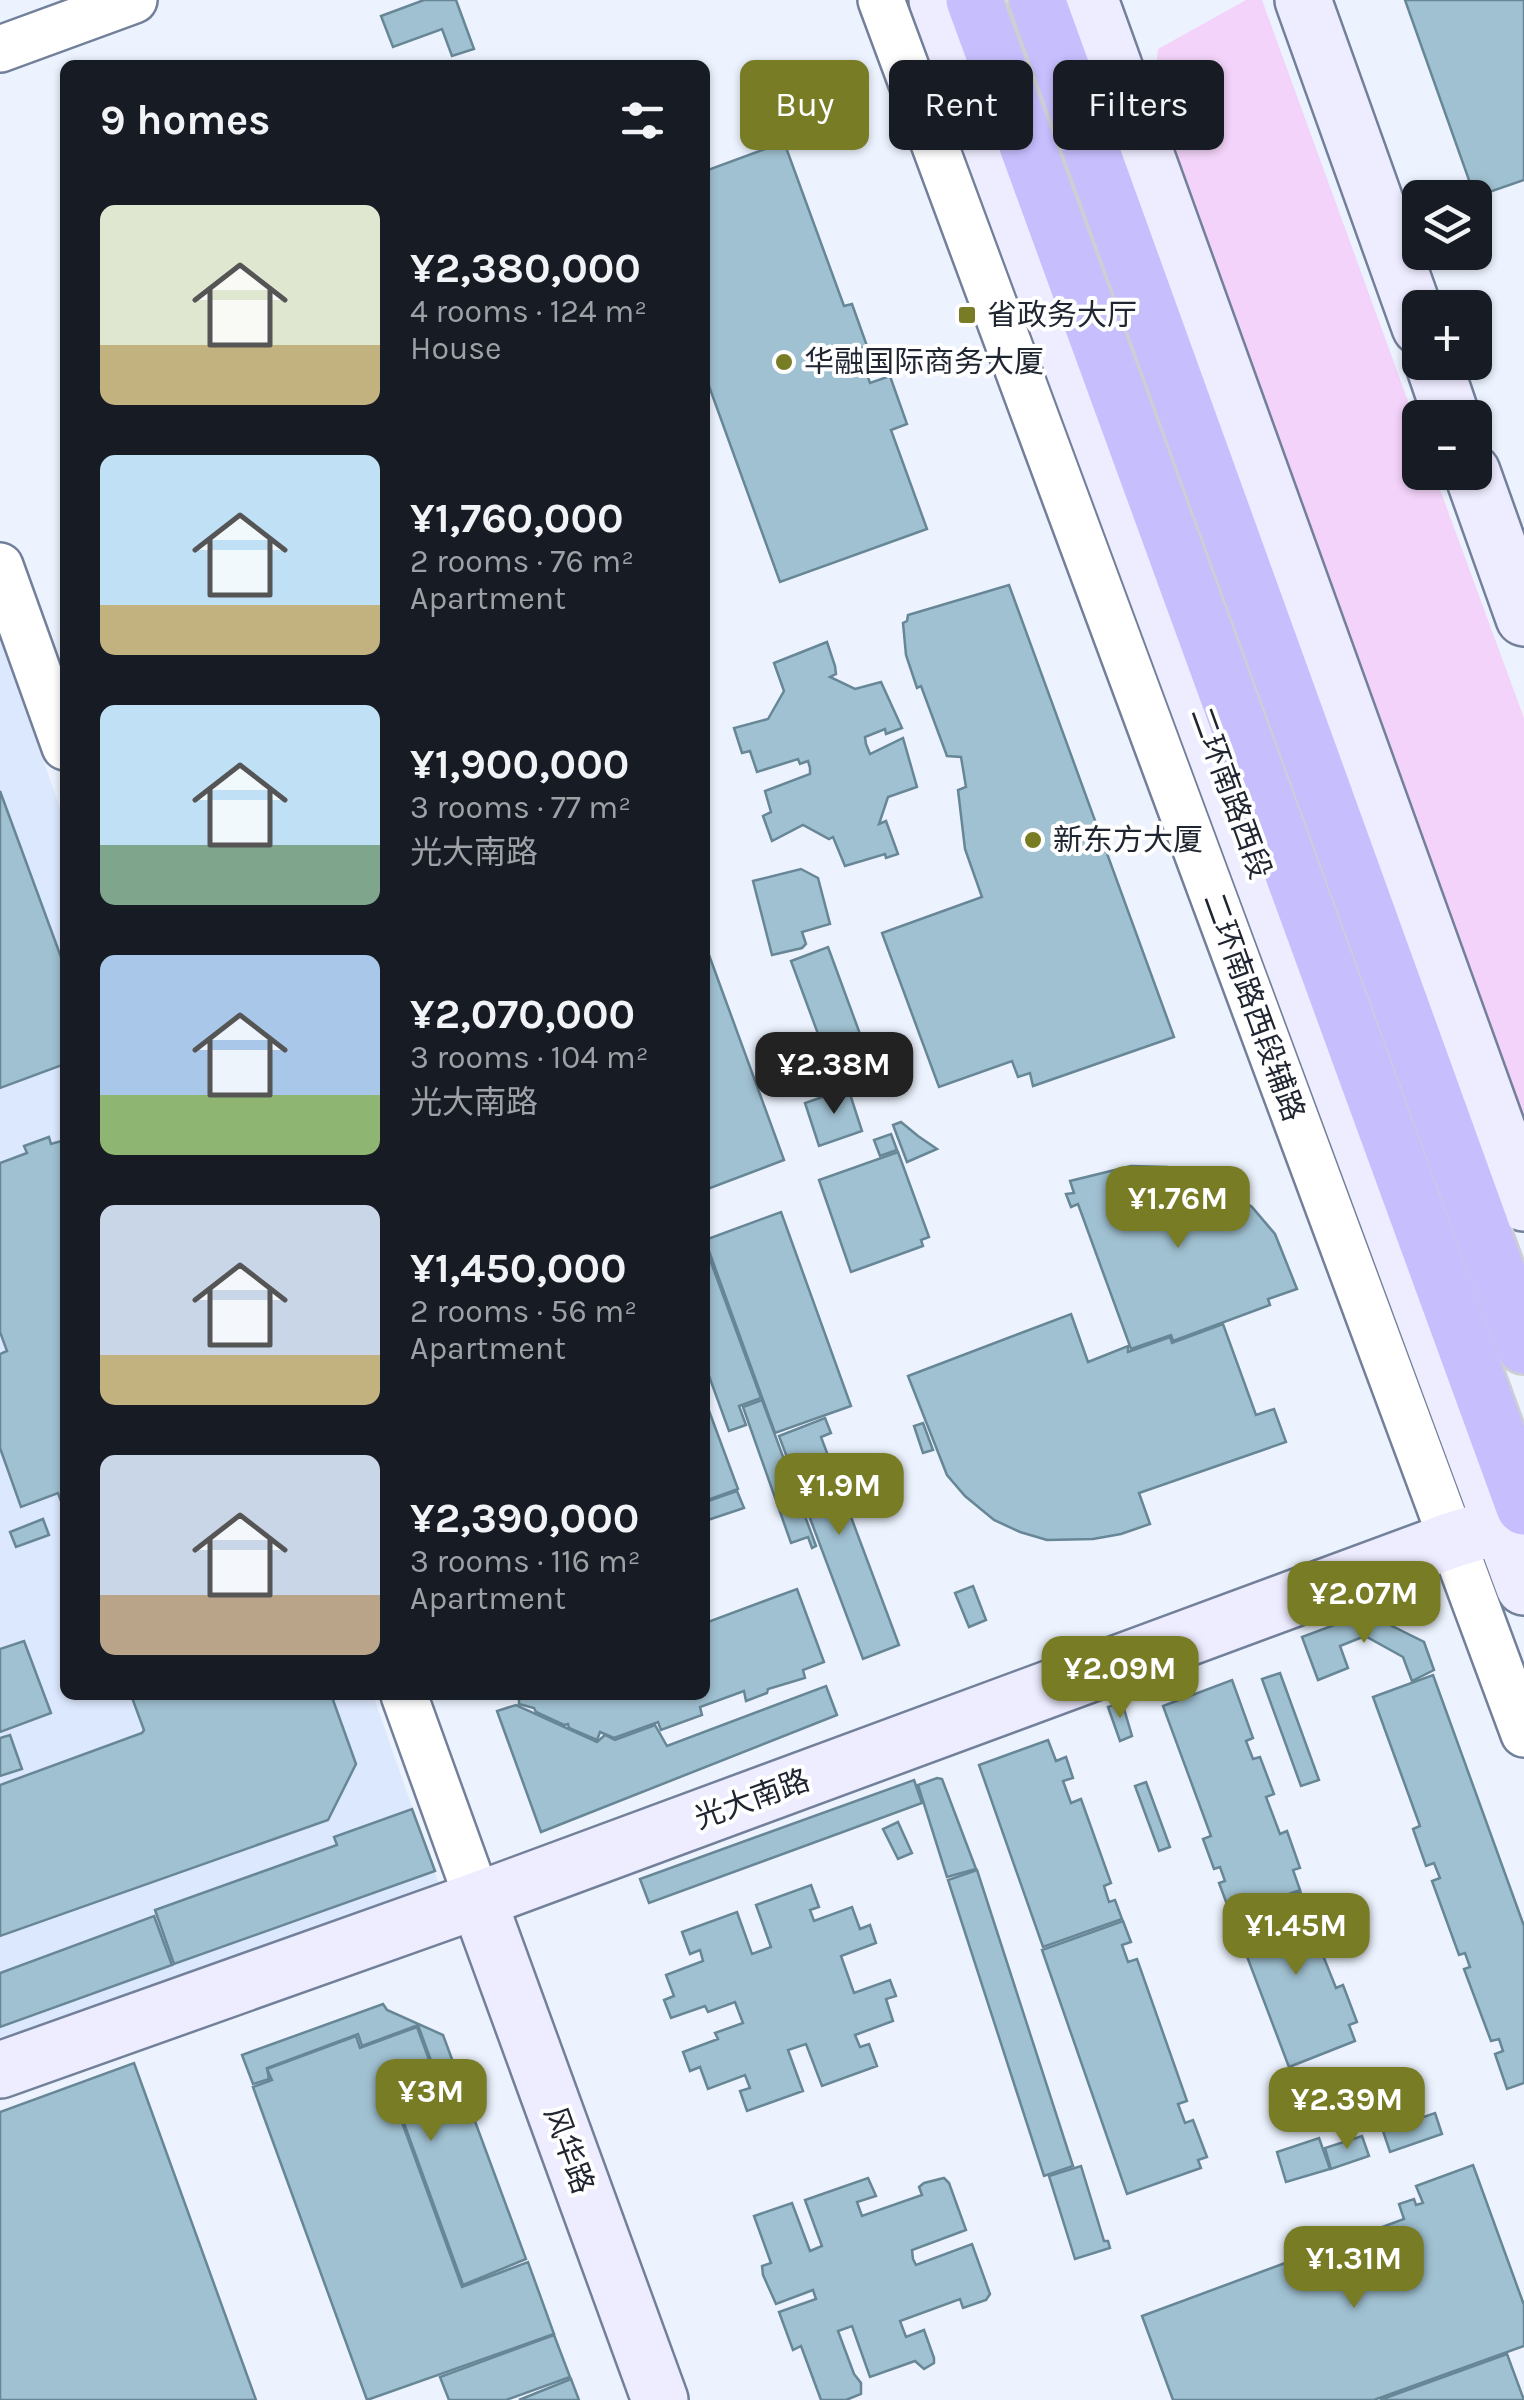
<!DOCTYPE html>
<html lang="en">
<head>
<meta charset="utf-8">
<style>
	body { margin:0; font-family:Karla,"Noto Sans SC",sans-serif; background:#20242c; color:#f1f3f6; height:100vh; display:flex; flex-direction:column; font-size:38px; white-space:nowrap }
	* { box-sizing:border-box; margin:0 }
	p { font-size:32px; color:#9ea1a6 }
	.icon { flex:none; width:55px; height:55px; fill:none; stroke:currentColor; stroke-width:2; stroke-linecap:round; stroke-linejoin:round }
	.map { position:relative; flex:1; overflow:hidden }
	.sheet { position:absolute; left:60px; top:60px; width:650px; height:1640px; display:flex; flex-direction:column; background:#171b24; border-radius:15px; box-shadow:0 2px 8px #0004 }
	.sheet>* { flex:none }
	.hud { position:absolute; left:740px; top:60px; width:632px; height:90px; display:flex; gap:20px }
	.buttons { position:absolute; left:1402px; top:180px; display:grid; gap:20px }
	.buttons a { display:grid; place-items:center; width:90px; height:90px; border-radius:15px; background:#171b24; box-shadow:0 2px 8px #0004; font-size:50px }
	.price { position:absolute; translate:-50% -85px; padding:0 22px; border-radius:20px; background:#787c25; color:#fff; font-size:32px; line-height:65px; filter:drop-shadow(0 2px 5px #0008) }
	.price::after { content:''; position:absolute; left:50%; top:60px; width:30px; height:22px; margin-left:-15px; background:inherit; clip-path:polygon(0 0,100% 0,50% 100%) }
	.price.active { background:#222; color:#fff }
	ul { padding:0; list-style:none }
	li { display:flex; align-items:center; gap:30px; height:250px; padding:0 40px }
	li span { display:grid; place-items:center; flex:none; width:280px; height:200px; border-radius:15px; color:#555 }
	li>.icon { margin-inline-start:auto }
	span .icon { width:120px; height:120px; fill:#fffc; stroke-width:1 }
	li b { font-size:42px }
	h2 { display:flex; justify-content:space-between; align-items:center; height:120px; padding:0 40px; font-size:42px }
	.tag { padding:0 35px; border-radius:15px; background:#171b24; box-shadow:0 2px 8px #0004; font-size:35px; line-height:90px }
	.tag.active { background:#787c25; color:#fff }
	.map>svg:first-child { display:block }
</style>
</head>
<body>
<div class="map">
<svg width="1524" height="2400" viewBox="0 0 1524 2400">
	<rect width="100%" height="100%" fill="#ecf3fe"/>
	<path fill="#dce8fd" d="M0 638 65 822V1695H373L439 1884 0 2043Z"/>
	<path fill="#f3d3f9" d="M1246 0H1262L1420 434V472L1434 473 1524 718V1158L1150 120 1158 49Z"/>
	<g fill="#a0c1d2" stroke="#678696" stroke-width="2.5">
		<path d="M424 0H456L474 49 452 56 442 29 393 47 381 16Z"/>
		<path d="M1405 0H1524V180L1475 197Z"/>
		<path d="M784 142 844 306 852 304 867 346 858 349 870 383 890 376 907 424 891 430 927 529 780 582 705 375V171Z"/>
		<path d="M1009 585 1174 1037 1033 1086 1030 1073 1018 1077 1012 1061 939 1087 882 933 982 897 965 849 958 790 966 787 961 757 947 756 921 686 917 688 906 655 903 623 907 621 908 615Z"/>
		<path d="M827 642 835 666 836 674 830 677 855 689 881 682 902 728 886 734 885 729 865 737 866 744 870 754 903 738 917 787 888 797 879 824 886 821 898 854 886 858 885 854 845 866 833 837 829 839 803 825 772 841 763 816 771 812 765 791 810 774V768L808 761 800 764 798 759 757 772 750 751 742 753 734 728 768 719 784 691 774 663Z"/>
		<path d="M0 791 65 968V1064L0 1088Z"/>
		<path d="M801 869 818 878 830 924 802 932 806 944 802 948 772 955 753 881Z"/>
		<path d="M705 944 784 1160 705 1190Z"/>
		<path d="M828 947 874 1072 837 1085 791 961Z"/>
		<path d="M848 1088 862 1131 819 1146 805 1103Z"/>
		<path d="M901 1122 918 1136 937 1149 907 1162 893 1125Z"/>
		<path d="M891 1134 897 1150 880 1156 874 1140Z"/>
		<path d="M49 1137 51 1144 65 1140V1512L58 1493 21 1507 0 1448V1354L7 1351 0 1332V1163L27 1153 24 1146Z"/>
		<path d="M898 1152 929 1237 921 1240 923 1246 851 1272 819 1180Z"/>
		<path d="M1131 1166 1167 1167 1190 1172 1218 1184 1252 1207 1275 1234 1297 1289 1268 1299 1270 1305 1173 1341 1171 1335 1131 1349 1078 1204 1071 1207 1066 1194 1074 1193 1070 1181Z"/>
		<path d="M781 1212 851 1406 775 1433 705 1240Z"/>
		<path d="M705 1246 761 1398 739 1406 746 1425 729 1431 705 1365Z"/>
		<path d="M1071 1314 1088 1362 1128 1346V1352L1170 1337 1172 1343 1223 1324 1256 1415 1274 1409 1286 1442 1139 1493 1150 1524 1121 1534 1093 1539 1047 1540 1020 1532 994 1520 965 1496 947 1475 908 1376Z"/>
		<path d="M705 1400 738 1489 705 1501Z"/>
		<path d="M762 1400 816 1546 812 1548 808 1537 791 1543 743 1407Z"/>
		<path d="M825 1418 831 1433 821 1437 899 1645 863 1659 779 1436Z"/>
		<path d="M923 1423 933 1450 923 1453 914 1426Z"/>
		<path d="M737 1491 744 1508 705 1521V1502Z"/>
		<path d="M43 1519 49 1535 16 1547 10 1532Z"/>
		<path d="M973 1586 986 1620 969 1627 955 1593Z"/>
		<path d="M797 1589 824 1662 803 1670 805 1678 768 1689 767 1693 746 1701 744 1691 700 1707 702 1715 661 1730 658 1722 614 1738 600 1732 597 1740 569 1728 568 1724 564 1725 536 1712 534 1708 519 1704V1695H705V1623Z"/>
		<path d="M1366 1613 1424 1642 1434 1670 1412 1681 1403 1657 1365 1636 1340 1646 1348 1668 1318 1680 1302 1637Z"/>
		<path d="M24 1641 51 1713 0 1732V1649Z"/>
		<path d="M1280 1673 1319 1780 1301 1786 1262 1679Z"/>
		<path d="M1433 1675 1524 1926V2083L1507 2089 1495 2054 1503 2051 1499 2039 1491 2041 1464 1969 1470 1967 1465 1953 1459 1955 1432 1881 1440 1878 1434 1863 1426 1866 1413 1829 1420 1826 1373 1697Z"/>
		<path d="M1232 1680 1253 1738 1246 1741 1253 1759 1260 1757 1274 1794 1266 1797 1280 1834 1287 1831 1300 1868 1293 1870 1300 1890 1231 1915 1219 1883 1225 1881 1220 1867 1214 1869 1203 1839 1211 1836 1163 1706Z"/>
		<path d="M826 1686 837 1715 541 1832 497 1711 516 1705 597 1742 605 1735 615 1740 655 1725 667 1746Z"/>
		<path d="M131 1695H343L333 1700 356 1764 328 1820 0 1936V1785L142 1733 144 1730Z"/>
		<path d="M1122 1702 1132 1736 1120 1741 1108 1707Z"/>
		<path d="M10 1735 22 1769 0 1776V1738Z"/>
		<path d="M1048 1740 1056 1761 1066 1757 1073 1778 1063 1781 1071 1803 1081 1799 1111 1883 1104 1886 1109 1902 1115 1900 1122 1919 1043 1947 979 1765Z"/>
		<path d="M937 1778 942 1779 976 1869 947 1877 918 1785Z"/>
		<path d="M914 1780 922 1803 649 1903 640 1879Z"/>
		<path d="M1146 1782 1170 1847 1159 1851 1135 1786Z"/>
		<path d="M412 1809 435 1871 174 1964 155 1910 337 1845 334 1837Z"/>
		<path d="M898 1822 912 1853 898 1859 883 1829Z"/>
		<path d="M977 1870 1073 2166 1044 2176 948 1880Z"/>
		<path d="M811 1885 819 1907 810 1910 814 1921 852 1907 860 1929 870 1925 876 1943 841 1956 854 1993 890 1980 896 1996 886 1999 893 2021 855 2035 860 2047 869 2044 877 2066 822 2086 806 2044 788 2050 803 2091 747 2111 740 2091 750 2088 745 2075 708 2089 700 2067 690 2071 683 2052 718 2039 715 2033 743 2023 735 2002 708 2012 705 2006 671 2018 664 2000 674 1996 666 1975 703 1961 700 1950 690 1954 682 1932 737 1912 752 1954 771 1947 756 1905Z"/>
		<path d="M1300 1891 1308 1911 1315 1908 1331 1949 1322 1953 1336 1988 1343 1985 1357 2022 1349 2025 1355 2041 1289 2067 1232 1917Z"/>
		<path d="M154 1916 172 1965 0 2027V1973Z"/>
		<path d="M1123 1921 1131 1942 1122 1945 1128 1962 1137 1959 1187 2101 1178 2104 1185 2123 1193 2120 1207 2157 1198 2160 1201 2168 1127 2194 1042 1950Z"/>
		<path d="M383 2004 387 2010 443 2035 526 2259 463 2285 401 2115 445 2099 418 2025 362 2046 358 2034 267 2068 269 2079 253 2084 242 2055Z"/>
		<path d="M417 2027 443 2098 399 2114 462 2287 528 2262 554 2334 367 2400 253 2087 272 2080 267 2069 356 2036 360 2048Z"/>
		<path d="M134 2063 256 2400H0V2112Z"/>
		<path d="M1435 2113 1442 2134 1390 2152 1383 2131Z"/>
		<path d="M1362 2136 1369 2156 1331 2169 1325 2148Z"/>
		<path d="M1319 2138 1330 2169 1286 2182 1277 2152Z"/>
		<path d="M1473 2165 1524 2305V2346L1374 2400H1173L1142 2316 1404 2219 1399 2204 1414 2199 1416 2205 1423 2203 1416 2186Z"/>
		<path d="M1081 2166 1104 2241H1108L1110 2248 1075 2259 1049 2176Z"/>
		<path d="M868 2178 876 2196 857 2202 862 2216 922 2195 919 2187 924 2183 944 2178 949 2183 966 2230 912 2250 913 2259 916 2265 972 2244 990 2294 986 2300 963 2308 960 2299 900 2321 906 2337 924 2330 934 2358V2363L924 2369 915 2361 870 2377 852 2326 838 2331 854 2374 861 2383V2394L846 2400H821L801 2346 793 2350 779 2312 816 2299 813 2290 776 2304 763 2275 762 2266 771 2263 754 2216 792 2203 810 2251 822 2246 805 2200Z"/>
		<path d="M554 2335 570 2377 506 2400H449L440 2377Z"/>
		<path d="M1507 2354 1524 2400H1380Z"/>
		<path d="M571 2379 579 2400H519Z"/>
	</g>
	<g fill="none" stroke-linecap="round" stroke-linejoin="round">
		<g stroke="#72809a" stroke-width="50">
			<g id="street">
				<path d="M881 0 1524 1734"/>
				<path d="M0 49 134 0"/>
				<path d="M0 566 65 747"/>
				<path d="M404 1695 478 1900"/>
			</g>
		</g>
		<g stroke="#72809a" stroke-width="60">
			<g id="secondary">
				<path d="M937 0 1524 1587"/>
				<path d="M1090 0 1524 1203"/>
				<path d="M1303 0 1420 327"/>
				<path d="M1433 362 1452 418"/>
				<path d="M1472 472 1524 618"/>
				<path d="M478 1900 660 2400"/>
				<path d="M0 2070 478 1900 1452 1540 1502 1525 1524 1522"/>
			</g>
		</g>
		<g stroke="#cecfd2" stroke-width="60">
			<g id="highway">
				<path d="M974 0 1524 1507"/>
				<path d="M1037 0 1524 1346"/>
			</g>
		</g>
		<use href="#street" stroke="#fff" stroke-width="45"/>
		<use href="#secondary" stroke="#eeecff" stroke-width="55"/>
		<use href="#highway" stroke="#c7befe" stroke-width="55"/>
	</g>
	<g fill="#787c25" stroke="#fff" stroke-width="4">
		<rect x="957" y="305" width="20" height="20" rx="5"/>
		<circle cx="784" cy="362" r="10"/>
		<circle cx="1033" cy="840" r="10"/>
	</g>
	<g text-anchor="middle" stroke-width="8" stroke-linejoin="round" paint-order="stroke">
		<g font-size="30" fill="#202631" stroke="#fff" text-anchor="start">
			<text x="987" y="325">省政务大厅</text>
			<text x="804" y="372">华融国际商务大厦</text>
			<text x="1053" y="850">新东方大厦</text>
		</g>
		<g font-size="30" fill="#202631" stroke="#fff">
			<text transform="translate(1231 793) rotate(70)" y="10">二环南路西段</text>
			<text transform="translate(1254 1007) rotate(70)" y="10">二环南路西段辅路</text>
			<text transform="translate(752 1799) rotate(-20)" y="10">光大南路</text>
			<text transform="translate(569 2150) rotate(70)" y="10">风华路</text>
		</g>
	</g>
</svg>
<div class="buttons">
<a><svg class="icon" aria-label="layers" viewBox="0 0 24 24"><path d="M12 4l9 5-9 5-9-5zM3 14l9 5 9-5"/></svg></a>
<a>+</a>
<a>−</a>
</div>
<b class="price active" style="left:834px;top:1117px">¥2.38M</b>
<b class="price" style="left:1178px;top:1251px">¥1.76M</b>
<b class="price" style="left:839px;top:1538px">¥1.9M</b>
<b class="price" style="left:1364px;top:1646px">¥2.07M</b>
<b class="price" style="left:1120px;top:1721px">¥2.09M</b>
<b class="price" style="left:1296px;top:1978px">¥1.45M</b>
<b class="price" style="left:431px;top:2144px">¥3M</b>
<b class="price" style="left:1347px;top:2152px">¥2.39M</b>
<b class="price" style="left:1354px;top:2311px">¥1.31M</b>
<div class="hud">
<a class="tag active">Buy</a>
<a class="tag">Rent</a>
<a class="tag">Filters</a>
</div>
<section class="sheet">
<h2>9 homes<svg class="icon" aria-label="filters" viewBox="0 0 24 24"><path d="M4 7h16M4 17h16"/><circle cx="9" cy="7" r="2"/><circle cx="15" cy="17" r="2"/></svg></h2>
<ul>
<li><span style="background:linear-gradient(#dfe7d0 70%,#c2b280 0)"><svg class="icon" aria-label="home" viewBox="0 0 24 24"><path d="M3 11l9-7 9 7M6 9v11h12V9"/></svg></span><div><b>¥2,380,000</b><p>4 rooms · 124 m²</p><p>House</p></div></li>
<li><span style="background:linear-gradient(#bfe0f5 75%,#c2b280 0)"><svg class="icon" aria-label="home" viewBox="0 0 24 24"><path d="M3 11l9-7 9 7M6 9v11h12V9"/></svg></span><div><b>¥1,760,000</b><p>2 rooms · 76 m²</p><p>Apartment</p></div></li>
<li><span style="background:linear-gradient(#bfe0f5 70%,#7fa58c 0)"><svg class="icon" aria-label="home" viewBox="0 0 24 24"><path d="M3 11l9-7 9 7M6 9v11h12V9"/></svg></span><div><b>¥1,900,000</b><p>3 rooms · 77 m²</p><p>光大南路</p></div></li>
<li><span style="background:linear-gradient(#a9c7e8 70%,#8fb573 0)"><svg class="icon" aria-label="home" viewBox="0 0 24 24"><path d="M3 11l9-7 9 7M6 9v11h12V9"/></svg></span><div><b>¥2,070,000</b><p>3 rooms · 104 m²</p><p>光大南路</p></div></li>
<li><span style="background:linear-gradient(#c9d6e8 75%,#c2b280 0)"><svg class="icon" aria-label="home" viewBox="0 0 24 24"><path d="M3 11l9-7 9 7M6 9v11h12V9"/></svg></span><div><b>¥1,450,000</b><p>2 rooms · 56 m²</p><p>Apartment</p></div></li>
<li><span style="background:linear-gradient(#c9d6e8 70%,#b9a48a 0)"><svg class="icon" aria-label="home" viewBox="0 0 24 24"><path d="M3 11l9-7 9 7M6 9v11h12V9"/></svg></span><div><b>¥2,390,000</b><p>3 rooms · 116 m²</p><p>Apartment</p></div></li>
</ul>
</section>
</div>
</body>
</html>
